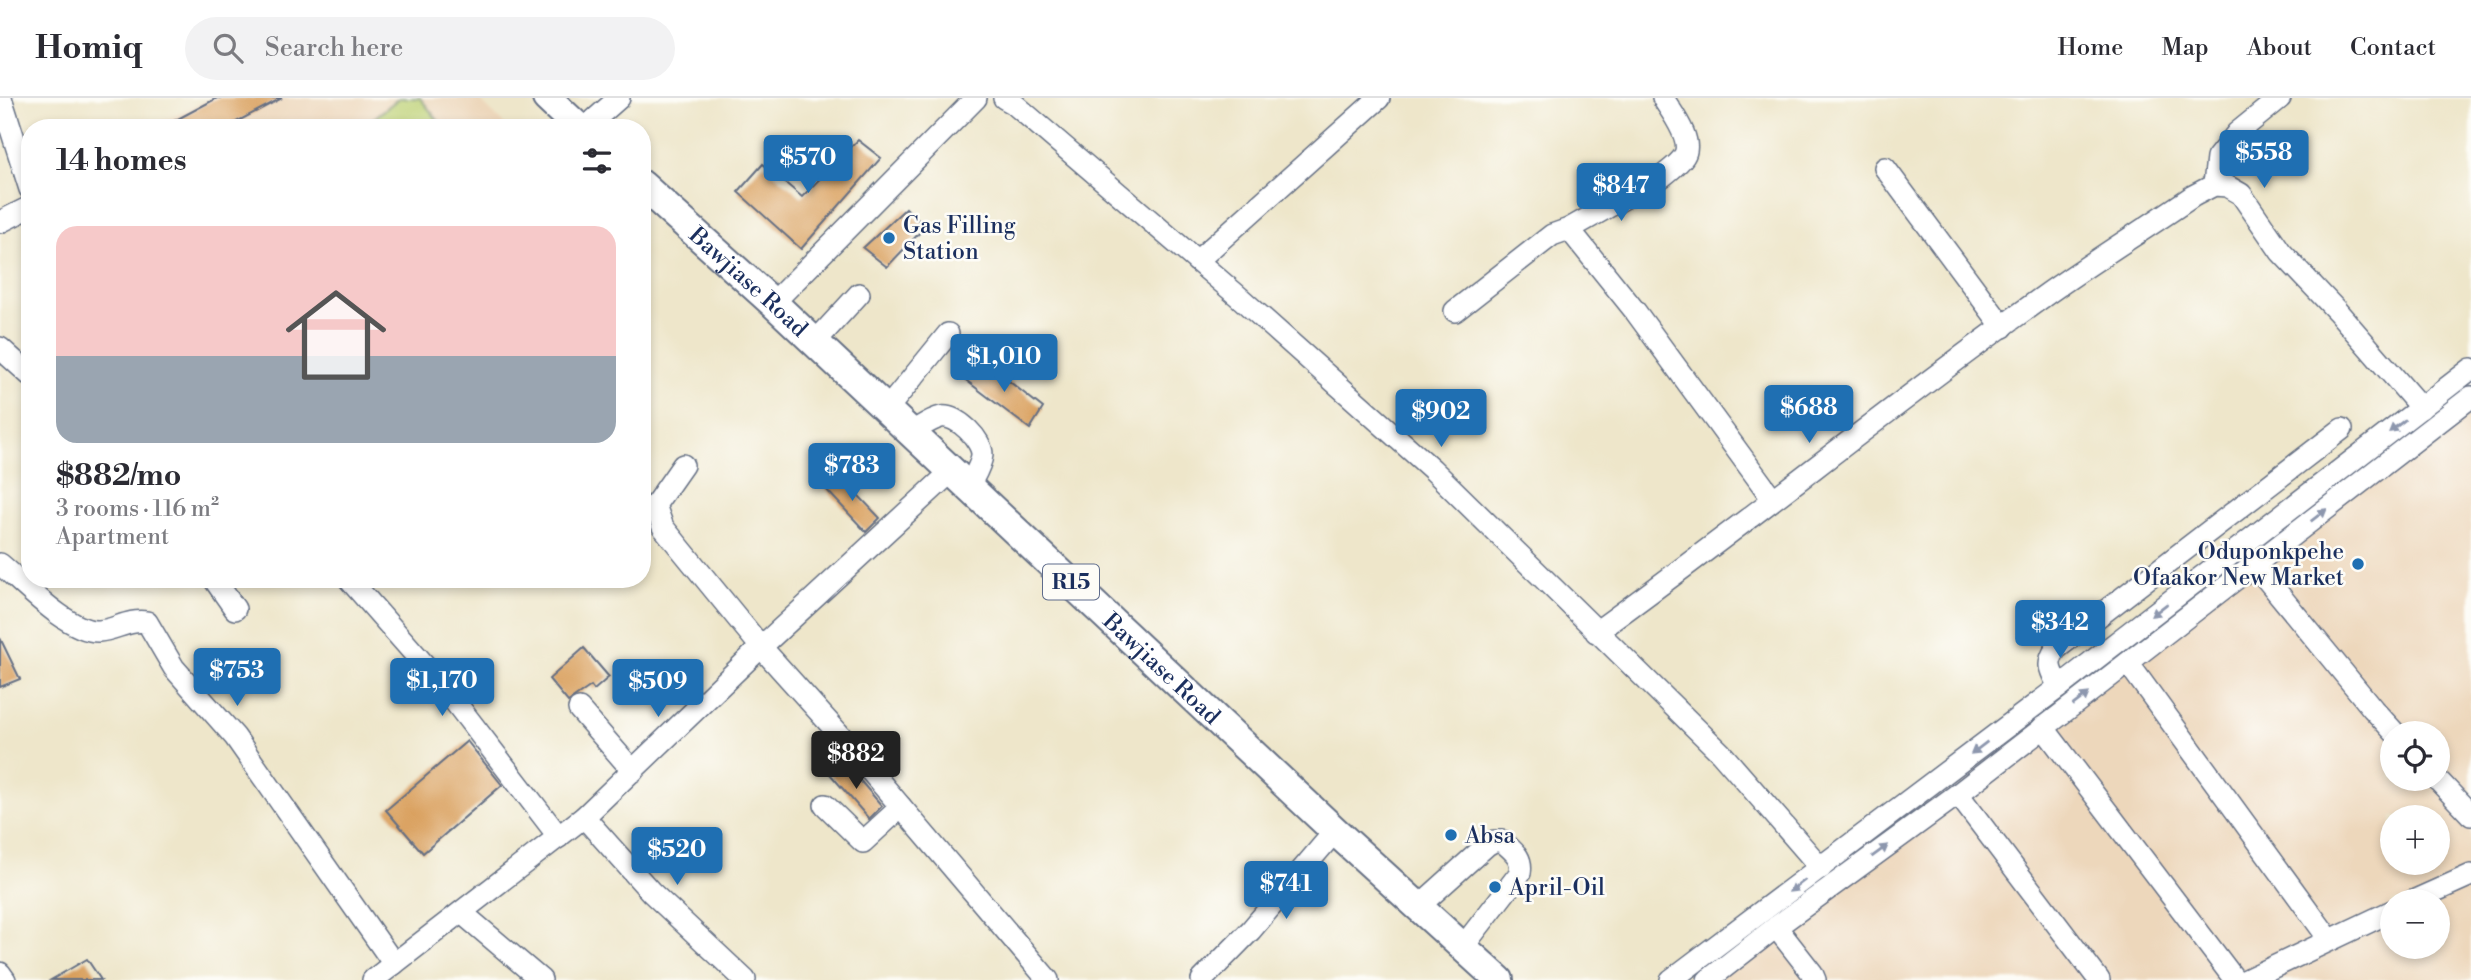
<!DOCTYPE html>
<html lang="en">
<head>
<meta charset="utf-8">
<style>
	body { margin:0; font-family:"Libre Bodoni",serif; background:#f2f2f3; color:#2b2b33; height:100vh; display:flex; flex-direction:column; font-size:26px; white-space:nowrap }
	* { box-sizing:border-box; margin:0 }
	p { font-size:23px; color:#7c7c81 }
	.icon { flex:none; width:38px; height:38px; fill:none; stroke:currentColor; stroke-width:2; stroke-linecap:round; stroke-linejoin:round }
	.map { position:relative; flex:1; overflow:hidden }
	.panel { position:absolute; left:21px; top:21px; width:630px; height:469px; display:flex; flex-direction:column; background:#fff; border-radius:28px; box-shadow:0 4px 10px #0003 }
	.panel>* { flex:none }
	.controls { position:absolute; left:2380px; top:623px; display:grid; gap:14px }
	.controls a { display:grid; place-items:center; width:70px; height:70px; border-radius:50%; background:#fff; box-shadow:0 4px 10px #0003; font-size:35px }
	.price { position:absolute; translate:-50% -60px; padding:0 16px; border-radius:7px; background:#1f6fb2; color:#fff; font-size:23px; line-height:46px; filter:drop-shadow(0 2px 4px #0008) }
	.price::after { content:''; position:absolute; left:50%; top:42px; width:21px; height:16px; margin-left:-10px; background:inherit; clip-path:polygon(0 0,100% 0,50% 100%) }
	.price.current { background:#222; color:#fff }
	ul { padding:0; list-style:none }
	li { display:grid; align-content:center; gap:14px; height:371px; padding:0 35px }
	li+li { border-top:2px solid #e1e1e2 }
	li span { display:grid; place-items:center; height:217px; border-radius:21px; color:#555 }
	li>.icon { margin-inline-start:auto }
	span .icon { width:126px; height:126px; fill:#fffc; stroke-width:1 }
	li b { font-size:30px }
	h2 { display:flex; justify-content:space-between; align-items:center; height:84px; padding:0 35px; font-size:30px }
	header { display:flex; align-items:center; gap:42px; box-sizing:border-box; height:98px; padding:0 35px; background:#fff; border-bottom:2px solid #e1e1e2 }
	header strong { font-size:33px }
	nav { display:flex; gap:38px; margin-inline-start:auto; font-size:24px }
	.search { width:490px; height:63px; background:#f2f2f3; display:flex; align-items:center; gap:18px; box-sizing:border-box; padding:0 24px; border-radius:38px; color:#7c7c81; font-size:26px }
	.map>svg:first-child { display:block }
</style>
</head>
<body>
<header>
<strong>Homiq</strong>
<div class="search"><svg class="icon" aria-label="search" viewBox="0 0 24 24"><circle cx="10" cy="10" r="6"/><path d="M15 15l6 6"/></svg>Search here</div>
<nav><a>Home</a><a>Map</a><a>About</a><a>Contact</a></nav>
</header>
<div class="map">
<svg width="2471" height="882" viewBox="0 0 2471 882">
	<rect width="100%" height="100%" fill="#fdfcf7"/>
	<filter id="ink" filterUnits="userSpaceOnUse"><feTurbulence type="fractalNoise" baseFrequency=".0143" numOctaves="2"/><feDisplacementMap in="SourceGraphic" scale="14" xChannelSelector="R" yChannelSelector="G"/><feConvolveMatrix kernelMatrix="1 2 1 2 8 2 1 2 1" color-interpolation-filters="sRGB"/></filter>
	<filter id="wash" filterUnits="userSpaceOnUse"><feTurbulence type="fractalNoise" baseFrequency=".00686" numOctaves="4" result="noise"/><feDisplacementMap in="SourceGraphic" scale="28" xChannelSelector="R" yChannelSelector="G"/><feGaussianBlur stdDeviation="1.57" result="paint"/><feColorMatrix in="noise" values="0 0 0 0 0 0 0 0 0 0 0 0 0 0 0 0 0 1.4 0 .05"/><feComposite in="paint" operator="in"/></filter>
	<g filter="url(#wash)">
		<rect width="100%" height="100%" fill="#eee6ca"/>
		<g fill="#edd7bb" fill-rule="evenodd">
			<path d="M211 0H478L508 30H149Z"/>
			<path d="M2471 297V882H1692L1846 765ZM2392 635H2438V681H2392ZM2392 719H2438V765H2392ZM2392 803H2438V849H2392Z"/>
		</g>
		<path fill="#bdd174" stroke="#6c8069" stroke-width="2" d="M399 0H420L444 30H362Z"/>
		<g id="blocks">
			<g fill="#d99f5c">
				<path d="M217 0H282L225 30H161Z"/>
				<path d="M858 42 881 60 801 151 738 94 763 66 802 99Z"/>
				<path d="M906 110 925 129 887 169 863 150Z"/>
				<path d="M982 262 1043 310 1030 331 963 280Z"/>
				<path d="M838 376 880 420 866 434 824 389Z"/>
				<path d="M0 540 20 581 0 589Z"/>
				<path d="M584 550 609 579 594 592 591 588 568 604 549 581Z"/>
				<path d="M467 643 502 687 423 755 386 712Z"/>
				<path d="M845 665 882 708 869 721 830 676Z"/>
				<path d="M87 861 101 882H51Z"/>
			</g>
		</g>
	</g>
	<g filter="url(#ink)">
		<use href="#blocks" fill-opacity="0" stroke="#656f84" stroke-width="2"/>
		<g fill="none" stroke-linecap="round" stroke-linejoin="round">
			<g stroke="#656f84" stroke-width="24">
				<g id="minor">
					<path d="M1 0 30 91"/>
					<path d="M1004 0 1013 5 1238 198 1432 371 1721 655 1821 770"/>
					<path d="M585 30 619 0"/>
					<path d="M1885 70 2003 229"/>
					<path d="M2214 87 2217 60 2237 35 2280 0"/>
					<path d="M0 124 30 109"/>
					<path d="M1569 131 1635 213 1772 400"/>
					<path d="M1197 163 1379 0"/>
					<path d="M773 205 976 0"/>
					<path d="M1455 213 1552 137 1569 131 1663 78C1670 72 1679 66 1684 58 1694 42 1671 14 1663 0"/>
					<path d="M815 244 859 196"/>
					<path d="M0 250 30 277"/>
					<path d="M887 311 948 236"/>
					<path d="M912 334C921 329 931 321 941 319 957 316 983 343 982 357 981 368 974 378 969 388"/>
					<path d="M683 367 655 407 663 429 761 549 840 637 1048 882"/>
					<path d="M0 466C22 484 69 535 99 533 116 532 128 521 147 524L174 570 235 639 394 866"/>
					<path d="M2255 467 2373 611 2395 635"/>
					<path d="M214 481 235 511"/>
					<path d="M349 481 442 587 559 739"/>
					<path d="M1596 534C1749 424 1894 305 2047 196 2095 162 2145 131 2193 98L2214 87 2227 88 2241 96 2281 154 2337 213 2421 310"/>
					<path d="M2128 565 2329 841"/>
					<path d="M2059 589C2051 573 2045 567 2056 551L2342 331"/>
					<path d="M579 611 633 673"/>
					<path d="M2043 629 2235 882"/>
					<path d="M2437 681 2471 717"/>
					<path d="M1958 696 2099 882"/>
					<path d="M825 707 863 744 901 709"/>
					<path d="M584 719 651 794 745 882"/>
					<path d="M2413 803 2471 777"/>
					<path d="M1418 809 1487 747 1494 743H1502C1513 753 1523 759 1520 775L1462 850"/>
					<path d="M462 815 541 882"/>
					<path d="M1776 829 1812 875 1815 882"/>
					<path d="M0 875 5 882"/>
					<path d="M373 882 584 719 761 549 953 372"/>
					<path d="M1202 882 1251 832 1335 733"/>
					<path d="M1671 882 2059 589 2471 271"/>
					<path d="M1708 882 1776 829 1958 696 2471 299"/>
					<path d="M2246 882 2392 813"/>
				</g>
			</g>
			<g stroke="#656f84" stroke-width="32">
				<g id="major">
					<path d="M547 0 579 30"/>
					<path id="s1" d="M642 87 773 205 1335 733 1499 882"/>
				</g>
			</g>
			<use href="#minor" stroke="#fff" stroke-width="21"/>
			<use href="#major" stroke="#fff" stroke-width="28"/>
		</g>
		<defs><path id="oneway-solid" d="M-6-.8H1V-3.2L6.5 0L1 3.2V.8H-6Z" transform="scale(1.75)"/></defs>
		<g fill="#8d97ae">
			<use href="#oneway-solid" transform="translate(2397 328) rotate(142)"/>
			<use href="#oneway-solid" transform="translate(2319 417) rotate(-38)"/>
			<use href="#oneway-solid" transform="translate(2159 512) rotate(142)"/>
			<use href="#oneway-solid" transform="translate(2081 601) rotate(-37)"/>
			<use href="#oneway-solid" transform="translate(1979 650) rotate(143)"/>
			<use href="#oneway-solid" transform="translate(1880 753) rotate(-36)"/>
			<use href="#oneway-solid" transform="translate(1797 788) rotate(143)"/>
		</g>
	</g>
	<g fill="#1f6fb2" stroke="#fdfcf7" stroke-width="2.5">
		<circle cx="889" cy="140" r="7"/>
		<circle cx="2358" cy="466" r="7"/>
		<circle cx="1451" cy="737" r="7"/>
		<circle cx="1495" cy="789" r="7"/>
	</g>
	<g text-anchor="middle" stroke-width="5" stroke-linejoin="round" paint-order="stroke">
		<rect fill="#fdfcf7" stroke="#5f6c8c" stroke-width="2" x="1043" y="466.5" width="56" height="35" rx="5"/>
		<g font-size="21" font-weight="bold" fill="#1b2f5e">
			<text x="1071" y="491">R15</text>
		</g>
		<g font-size="23" fill="#1b2f5e" stroke="#fdfcf7" text-anchor="start">
			<text x="903" y="135">Gas Filling<tspan x="903" dy="26">Station</tspan></text>
			<text x="2344" y="461" text-anchor="end">Oduponkpehe<tspan x="2344" dy="26">Ofaakor New Market</tspan></text>
			<text x="1465" y="745">Absa</text>
			<text x="1509" y="797">April-Oil</text>
		</g>
		<g font-size="23" fill="#1b2f5e" stroke="#fdfcf7">
			<text dy="8" stroke="none"><textPath href="#s1" startOffset="144">Bawjiase Road</textPath></text>
			<text dy="8" stroke="none"><textPath href="#s1" startOffset="710">Bawjiase Road</textPath></text>
		</g>
	</g>
</svg>
<div class="controls">
<a><svg class="icon" aria-label="locate" viewBox="0 0 24 24"><circle cx="12" cy="12" r="6"/><path d="M12 2v4M12 18v4M2 12h4M18 12h4"/></svg></a>
<a>+</a>
<a>−</a>
</div>
<b class="price" style="left:2264px;top:92px">$558</b>
<b class="price" style="left:808px;top:97px">$570</b>
<b class="price" style="left:1621px;top:125px">$847</b>
<b class="price" style="left:1004px;top:296px">$1,010</b>
<b class="price" style="left:1809px;top:347px">$688</b>
<b class="price" style="left:1441px;top:351px">$902</b>
<b class="price" style="left:852px;top:405px">$783</b>
<b class="price" style="left:2060px;top:562px">$342</b>
<b class="price" style="left:237px;top:610px">$753</b>
<b class="price" style="left:442px;top:620px">$1,170</b>
<b class="price" style="left:658px;top:621px">$509</b>
<b class="price current" style="left:856px;top:693px">$882</b>
<b class="price" style="left:677px;top:789px">$520</b>
<b class="price" style="left:1286px;top:823px">$741</b>
<section class="panel">
<h2>14 homes<svg class="icon" aria-label="filters" viewBox="0 0 24 24"><path d="M4 7h16M4 17h16"/><circle cx="9" cy="7" r="2"/><circle cx="15" cy="17" r="2"/></svg></h2>
<ul>
<li><span style="background:linear-gradient(#f6c9c9 60%,#9aa5b1 0)"><svg class="icon" aria-label="home" viewBox="0 0 24 24"><path d="M3 11l9-7 9 7M6 9v11h12V9"/></svg></span><div><b>$882/mo</b><p>3 rooms · 116 m²</p><p>Apartment</p></div></li>
</ul>
</section>
</div>
</body>
</html>
